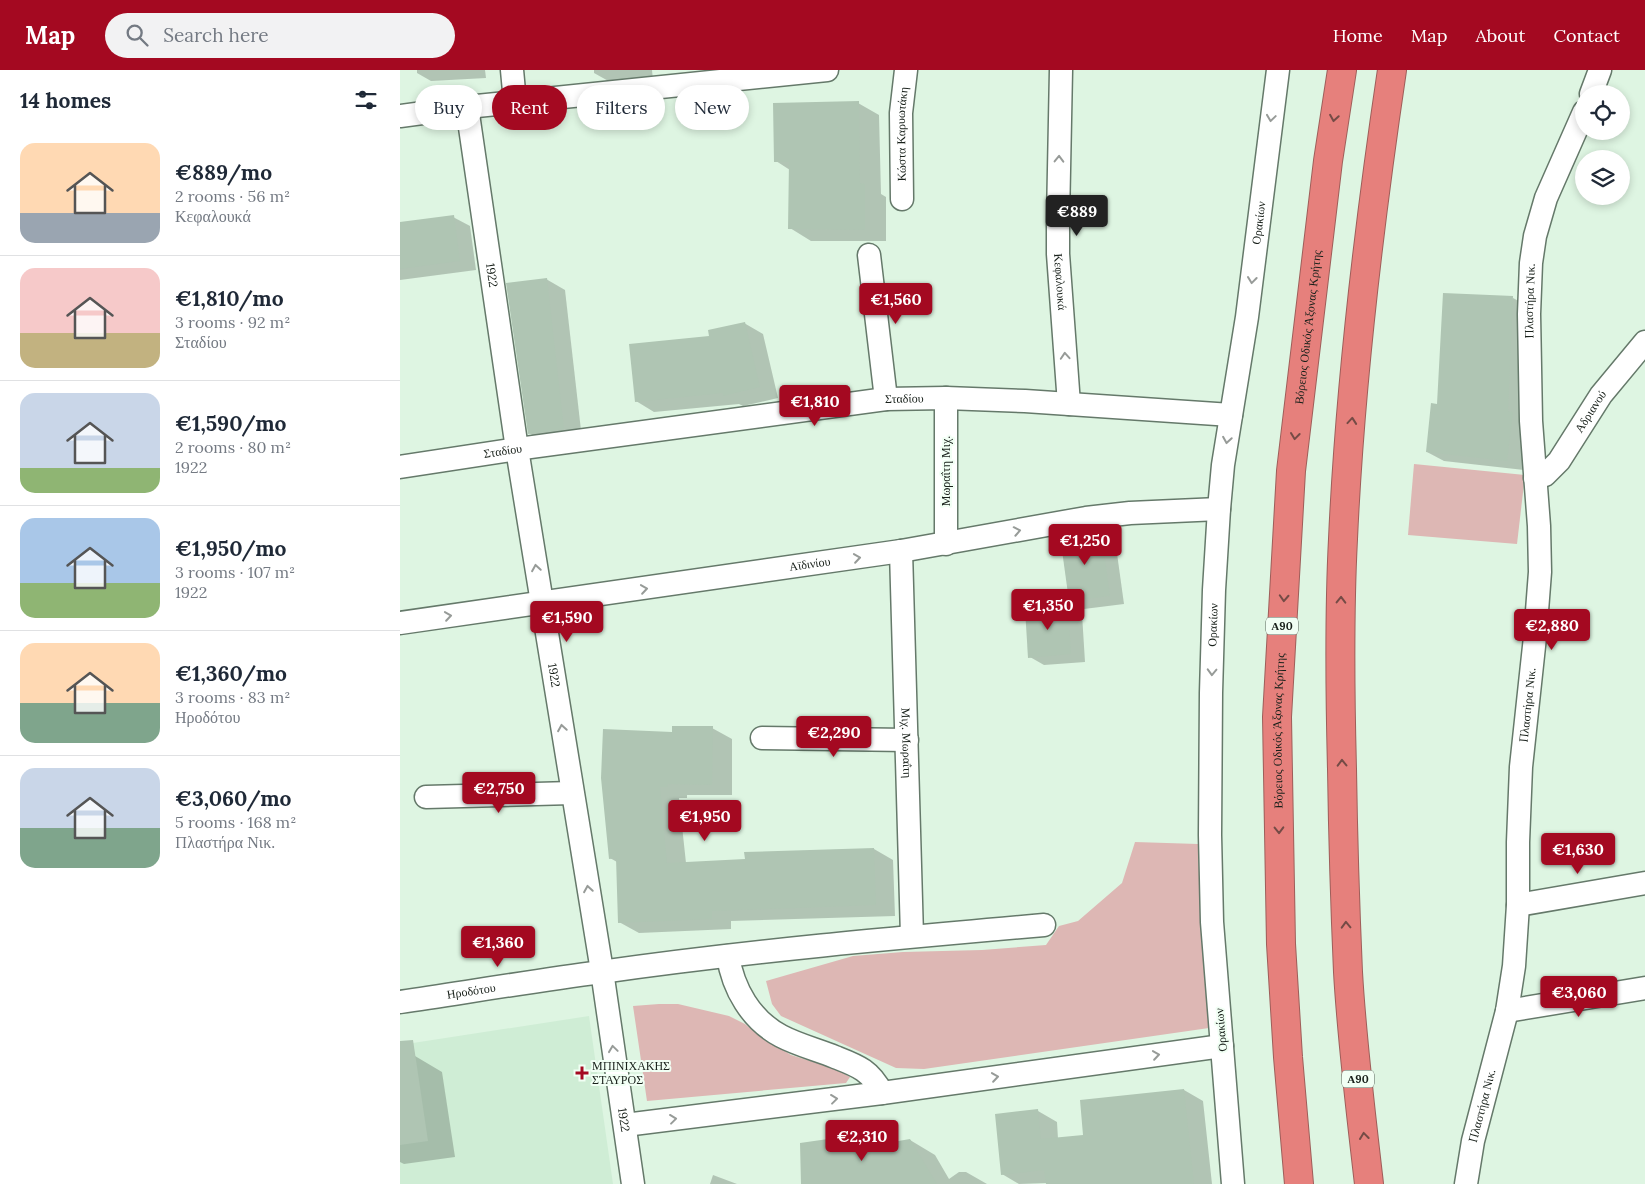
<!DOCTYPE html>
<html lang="en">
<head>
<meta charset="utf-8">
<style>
	body { margin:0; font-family:Lora,serif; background:#f2f2f3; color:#1f2937; height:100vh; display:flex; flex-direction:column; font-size:19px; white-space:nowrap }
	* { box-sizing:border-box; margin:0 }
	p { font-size:16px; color:#747a83 }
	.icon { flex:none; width:28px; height:28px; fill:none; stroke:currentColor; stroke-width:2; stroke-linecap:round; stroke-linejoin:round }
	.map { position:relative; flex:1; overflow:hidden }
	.panel { display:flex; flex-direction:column; background:#fff; width:400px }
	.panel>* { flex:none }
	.guide { position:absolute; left:15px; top:15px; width:475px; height:45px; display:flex; gap:10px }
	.controls { position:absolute; left:1175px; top:15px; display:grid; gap:10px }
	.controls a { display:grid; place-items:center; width:55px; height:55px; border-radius:50%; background:#fff; box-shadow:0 2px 8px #0003; font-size:25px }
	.price { position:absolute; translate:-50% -42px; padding:0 11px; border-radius:5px; background:#a40921; color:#fff; font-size:16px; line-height:32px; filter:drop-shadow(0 1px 2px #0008) }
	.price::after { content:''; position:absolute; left:50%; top:30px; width:15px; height:11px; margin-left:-8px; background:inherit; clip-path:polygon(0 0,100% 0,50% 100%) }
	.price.current { background:#222; color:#fff }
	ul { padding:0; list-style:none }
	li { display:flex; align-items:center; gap:15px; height:125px; padding:0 20px }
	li+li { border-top:1px solid #e0e1e3 }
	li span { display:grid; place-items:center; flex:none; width:140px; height:100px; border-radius:15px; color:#555 }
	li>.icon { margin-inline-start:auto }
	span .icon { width:60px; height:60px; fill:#fffc; stroke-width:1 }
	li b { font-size:21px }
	h2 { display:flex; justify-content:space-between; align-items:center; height:60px; padding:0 20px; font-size:21px }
	.tag { padding:0 18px; border-radius:22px; background:#fff; box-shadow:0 2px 8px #0003; font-size:18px; line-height:45px }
	.tag.current { background:#a40921; color:#fff }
	header { display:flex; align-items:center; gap:30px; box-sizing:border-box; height:70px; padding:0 25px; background:#a40921; color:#fff }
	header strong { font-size:24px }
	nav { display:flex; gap:28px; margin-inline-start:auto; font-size:18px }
	.search { width:350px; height:45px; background:#f2f2f3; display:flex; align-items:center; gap:12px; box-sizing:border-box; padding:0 18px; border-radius:28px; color:#747a83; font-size:19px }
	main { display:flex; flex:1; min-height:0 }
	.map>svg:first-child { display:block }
</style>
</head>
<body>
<header>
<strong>Map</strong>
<div class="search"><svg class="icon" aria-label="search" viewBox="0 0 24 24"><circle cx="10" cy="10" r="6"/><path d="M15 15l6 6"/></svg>Search here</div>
<nav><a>Home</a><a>Map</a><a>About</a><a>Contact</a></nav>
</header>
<main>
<section class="panel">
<h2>14 homes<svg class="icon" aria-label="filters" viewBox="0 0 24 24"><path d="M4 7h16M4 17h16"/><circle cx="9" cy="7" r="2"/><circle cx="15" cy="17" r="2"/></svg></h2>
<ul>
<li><span style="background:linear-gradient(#ffd9b3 70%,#9aa5b1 0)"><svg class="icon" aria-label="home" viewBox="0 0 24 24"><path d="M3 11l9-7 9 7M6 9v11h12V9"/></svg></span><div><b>€889/mo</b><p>2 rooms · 56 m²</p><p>Κεφαλουκά</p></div></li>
<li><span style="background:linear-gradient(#f6c9c9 65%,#c2b280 0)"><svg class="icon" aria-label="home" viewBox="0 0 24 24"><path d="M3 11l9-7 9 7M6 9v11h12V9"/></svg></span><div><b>€1,810/mo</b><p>3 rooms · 92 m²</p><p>Σταδίου</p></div></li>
<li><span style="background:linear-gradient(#c9d6e8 75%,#8fb573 0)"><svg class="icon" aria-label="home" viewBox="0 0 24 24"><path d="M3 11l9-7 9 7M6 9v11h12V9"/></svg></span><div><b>€1,590/mo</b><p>2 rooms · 80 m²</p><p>1922</p></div></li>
<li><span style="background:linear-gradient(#a9c7e8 65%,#8fb573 0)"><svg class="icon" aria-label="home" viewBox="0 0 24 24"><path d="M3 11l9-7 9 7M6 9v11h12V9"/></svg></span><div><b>€1,950/mo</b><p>3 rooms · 107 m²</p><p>1922</p></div></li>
<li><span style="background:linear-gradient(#ffd9b3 60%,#7fa58c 0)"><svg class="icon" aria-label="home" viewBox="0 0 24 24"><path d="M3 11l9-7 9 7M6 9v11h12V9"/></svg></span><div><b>€1,360/mo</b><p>3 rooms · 83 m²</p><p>Ηροδότου</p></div></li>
<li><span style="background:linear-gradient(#c9d6e8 60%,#7fa58c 0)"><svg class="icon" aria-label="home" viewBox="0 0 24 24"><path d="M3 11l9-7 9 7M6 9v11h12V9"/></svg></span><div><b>€3,060/mo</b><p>5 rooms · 168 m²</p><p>Πλαστήρα Νικ.</p></div></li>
</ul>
</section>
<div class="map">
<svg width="1245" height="1114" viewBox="0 0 1245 1114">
	<rect width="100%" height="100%" fill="#def5e2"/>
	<path fill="#cfedd5" d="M189 946 213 1114H0V975Z"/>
	<g fill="#ddb7b4">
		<path d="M1014 394 1125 405 1117 474 1008 465Z"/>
		<path d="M735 772 798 774 801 849 809 958 524 999 496 998 381 946 372 934 366 911 453 886 503 882 582 880 646 875 659 856 678 851 722 813Z"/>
		<path d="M259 934H278L329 946 345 954 356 963 391 985 436 999 450 1007 446 1013 247 1031 233 936Z"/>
	</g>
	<g fill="#0003">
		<path d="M17 0H85L86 8 31 11 17 3Z"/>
		<path d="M194 0H252L253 10 212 13 194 3Z"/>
		<path d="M458 33 479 45 481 124 486 127V171H411L390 158V100L376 91Z"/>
		<path d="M53 147 70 156 76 200 0 210V154Z"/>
		<path d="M146 209 165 220 182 369 148 374 129 363Z"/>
		<path d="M1113 228 1130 237 1124 400 1044 391 1027 382 1039 335Z"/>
		<path d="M344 253 363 264 378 328 343 336 339 334 254 342 236 331 311 267Z"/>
		<path d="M701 461 715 469 724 534 684 539 670 531Z"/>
		<path d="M668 536 682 544 685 592 644 595 630 587Z"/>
		<path d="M312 658 332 669V725H287V728H279L286 793 346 790 474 779 493 790 495 846 331 851V859L239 863 219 852 217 792 210 788 273 663Z"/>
		<path d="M15 986 42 1002 55 1087 4 1094 0 1092V989Z"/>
		<path d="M784 1020 803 1031 812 1114H647V1113L619 1114 602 1104 638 1041 657 1052 658 1069 685 1066Z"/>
		<path d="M477 1064 494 1073 510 1070 535 1085 549 1109 559 1102H566L587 1114H402Z"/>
		<path d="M313 1105 337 1114H338H310Z"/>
	</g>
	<g fill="#afc5b3">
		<path d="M459 31 460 113 465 114V160L388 159 389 92H374L373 33Z"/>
		<path d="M54 145 60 191 0 199V152Z"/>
		<path d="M147 208 164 359 128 364 106 213Z"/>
		<path d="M1043 223 1113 226 1108 341 1113 342 1107 391 1026 382 1031 333 1037 334Z"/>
		<path d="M345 252 360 317 323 326V323L235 332 229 274 309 266 308 260Z"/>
		<path d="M701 460 710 526 669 531 660 466Z"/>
		<path d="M668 535 671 584 628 588 625 538Z"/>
		<path d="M272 656H313L312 715 268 714 267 717H260L267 793 345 789 344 782 474 778 476 835 312 841V849L218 853 216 788 209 789 201 708 203 659 272 662Z"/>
		<path d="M13 970 28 1071 0 1075V971Z"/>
		<path d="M784 1019 794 1114H646L644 1100 601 1105 595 1044 638 1039 641 1069 683 1065 680 1030Z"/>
		<path d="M477 1062 481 1074 510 1069 537 1114H401L400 1073Z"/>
	</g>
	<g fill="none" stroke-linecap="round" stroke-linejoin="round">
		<g stroke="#65796a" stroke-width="25">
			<g id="street">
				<path d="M112 0 115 32"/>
				<path id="s1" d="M661 0 658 149V184L669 334"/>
				<path d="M1191 24 1200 0"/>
				<path id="s2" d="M67 37 117 379 202 901 233 1114"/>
				<path d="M0 46 67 37 427 0"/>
				<path id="s3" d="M502 129 501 43 506 0"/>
				<path d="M469 185 486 329"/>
				<path id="s4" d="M0 397 117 379 486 329 546 328 625 331 831 345"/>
				<path id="s5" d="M1135 408 1145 405 1159 391 1201 325 1245 272"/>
				<path d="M546 474V328"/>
				<path id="s6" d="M501 481 512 866"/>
				<path id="s7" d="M0 553 501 481 686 448 730 443 819 439"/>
				<path d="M362 668 507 670"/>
				<path d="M26 727 172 723"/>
				<path d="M1118 835 1245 813"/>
				<path d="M328 886C333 919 351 950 381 966 398 975 418 980 435 987 458 996 470 1000 482 1023"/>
				<path id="s8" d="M0 932C67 922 134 911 201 902 348 881 496 868 644 855"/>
				<path d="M1107 941 1245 918"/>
				<path d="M225 1055 482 1023 822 976"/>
				<path id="s9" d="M833 1114 812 852 810 765 811 623 814 520 819 439 823 395 847 247 878 0"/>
				<path id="s10" d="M1066 1114 1073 1071 1107 941 1114 896 1118 835V772L1121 697 1135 567 1140 502 1139 456 1131 351 1129 244 1131 193 1135 166 1146 128 1184 42"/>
			</g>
		</g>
		<g stroke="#9e5e5a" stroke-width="30">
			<g id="highway">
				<path id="s11" d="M899 1114 888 987 881 874 877 647 891 401 928 91 942 0"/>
				<path d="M969 1114C961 1044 952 972 948 902 945 834 943 767 942 699 940 623 939 546 943 469 950 313 969 155 992 0"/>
			</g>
		</g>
		<use href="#street" stroke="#fff" stroke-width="22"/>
		<use href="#highway" stroke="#e6807c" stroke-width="28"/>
	</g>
	<defs><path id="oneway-chevron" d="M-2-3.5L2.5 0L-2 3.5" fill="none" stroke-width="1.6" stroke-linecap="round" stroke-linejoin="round" transform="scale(1.25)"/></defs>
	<g stroke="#979b98">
		<use href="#oneway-chevron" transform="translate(871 48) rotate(98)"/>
		<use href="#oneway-chevron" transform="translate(659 89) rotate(-89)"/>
		<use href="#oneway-chevron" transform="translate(852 210) rotate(97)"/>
		<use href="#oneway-chevron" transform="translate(665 286) rotate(-94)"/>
		<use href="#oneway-chevron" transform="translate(827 370) rotate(99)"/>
		<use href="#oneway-chevron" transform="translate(617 461) rotate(-11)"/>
		<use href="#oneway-chevron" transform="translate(457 488) rotate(-8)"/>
		<use href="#oneway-chevron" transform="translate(136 498) rotate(-99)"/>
		<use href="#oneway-chevron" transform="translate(244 519) rotate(-8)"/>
		<use href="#oneway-chevron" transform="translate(48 546) rotate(-8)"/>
		<use href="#oneway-chevron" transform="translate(812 602) rotate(92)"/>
		<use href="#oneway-chevron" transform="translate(162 658) rotate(-99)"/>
		<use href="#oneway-chevron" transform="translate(188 819) rotate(-99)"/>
		<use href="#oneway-chevron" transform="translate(213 979) rotate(-98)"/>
		<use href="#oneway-chevron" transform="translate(756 985) rotate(-8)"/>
		<use href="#oneway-chevron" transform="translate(595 1007) rotate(-8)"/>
		<use href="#oneway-chevron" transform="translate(434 1029) rotate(-7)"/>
		<use href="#oneway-chevron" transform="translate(273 1049) rotate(-7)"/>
	</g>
	<g stroke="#754b46">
		<use href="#oneway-chevron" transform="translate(934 48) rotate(99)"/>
		<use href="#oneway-chevron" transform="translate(952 351) rotate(-85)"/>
		<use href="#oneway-chevron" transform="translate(895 366) rotate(97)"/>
		<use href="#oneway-chevron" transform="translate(884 528) rotate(93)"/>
		<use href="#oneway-chevron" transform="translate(941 530) rotate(-89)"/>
		<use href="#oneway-chevron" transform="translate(942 693) rotate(-91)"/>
		<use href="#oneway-chevron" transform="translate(879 760) rotate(89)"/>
		<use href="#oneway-chevron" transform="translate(946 855) rotate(-92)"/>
		<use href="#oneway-chevron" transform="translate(964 1066) rotate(-97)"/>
	</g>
	<path fill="#a40921" stroke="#f1fff4" stroke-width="2" d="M179.5 995.5h5v5h5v5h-5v5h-5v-5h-5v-5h5z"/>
	<g text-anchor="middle" stroke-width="4" stroke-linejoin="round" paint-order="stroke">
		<g fill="#f1fff4" stroke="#59635b" stroke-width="1">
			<rect x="866" y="547.5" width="32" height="17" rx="4"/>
			<rect x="942" y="1000.5" width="32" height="17" rx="4"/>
		</g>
		<g font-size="11" font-weight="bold" fill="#18201a">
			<text x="882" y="560">Α90</text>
			<text x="958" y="1013">Α90</text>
		</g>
		<g font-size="12" fill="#18201a" stroke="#f1fff4">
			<text dy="4" stroke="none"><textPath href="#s3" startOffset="65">Κώστα Καρυωτάκη</textPath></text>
			<text dy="4" stroke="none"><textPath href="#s9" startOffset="965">Ορακίων</textPath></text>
			<text dy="4" stroke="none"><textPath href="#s2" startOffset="170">1922</textPath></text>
			<text dy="4" stroke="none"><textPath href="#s1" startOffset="212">Κεφαλουκά</textPath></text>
			<text dy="4" stroke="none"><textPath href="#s10" startOffset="890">Πλαστήρα Νικ.</textPath></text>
			<text dy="4" stroke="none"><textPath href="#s11" startOffset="859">Βόρειος Οδικός Άξονας Κρήτης</textPath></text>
			<text dy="4" stroke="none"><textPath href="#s4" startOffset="509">Σταδίου</textPath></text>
			<text dy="4" stroke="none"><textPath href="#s5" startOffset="89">Αδριανού</textPath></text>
			<text dy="4" stroke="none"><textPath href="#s4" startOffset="104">Σταδίου</textPath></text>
			<text transform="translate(546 401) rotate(-90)" y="4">Μωραΐτη Μιχ.</text>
			<text dy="4" stroke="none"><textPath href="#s7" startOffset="414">Αϊδινίου</textPath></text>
			<text dy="4" stroke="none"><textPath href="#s9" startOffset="560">Ορακίων</textPath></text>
			<text dy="4" stroke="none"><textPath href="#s2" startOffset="575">1922</textPath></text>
			<text dy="4" stroke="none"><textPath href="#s10" startOffset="485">Πλαστήρα Νικ.</textPath></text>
			<text dy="4" stroke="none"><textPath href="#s11" startOffset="454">Βόρειος Οδικός Άξονας Κρήτης</textPath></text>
			<text dy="4" stroke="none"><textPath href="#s6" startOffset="192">Μιχ. Μωραΐτη</textPath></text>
			<text dy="4" stroke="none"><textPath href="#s8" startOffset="72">Ηροδότου</textPath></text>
			<text transform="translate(821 960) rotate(-95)" y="4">Ορακίων</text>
			<text dy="4" stroke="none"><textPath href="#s10" startOffset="80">Πλαστήρα Νικ.</textPath></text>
			<text dy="4" stroke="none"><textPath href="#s2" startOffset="1025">1922</textPath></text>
		</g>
		<g font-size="12" fill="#18201a" stroke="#f1fff4" text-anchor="start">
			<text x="192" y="1000">ΜΠΙΝΙΧΑΚΗΣ<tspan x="192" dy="14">ΣΤΑΥΡΟΣ</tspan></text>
		</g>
	</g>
</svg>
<div class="controls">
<a><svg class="icon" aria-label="locate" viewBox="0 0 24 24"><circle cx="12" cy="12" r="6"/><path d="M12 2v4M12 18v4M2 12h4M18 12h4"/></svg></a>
<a><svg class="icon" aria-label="layers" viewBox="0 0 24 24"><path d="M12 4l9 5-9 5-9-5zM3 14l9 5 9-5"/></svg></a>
</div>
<b class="price current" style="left:677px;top:167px">€889</b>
<b class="price" style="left:496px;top:255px">€1,560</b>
<b class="price" style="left:415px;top:357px">€1,810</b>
<b class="price" style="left:685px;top:496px">€1,250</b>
<b class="price" style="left:648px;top:561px">€1,350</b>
<b class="price" style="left:167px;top:573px">€1,590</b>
<b class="price" style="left:1152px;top:581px">€2,880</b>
<b class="price" style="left:434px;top:688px">€2,290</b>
<b class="price" style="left:99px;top:744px">€2,750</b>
<b class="price" style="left:305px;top:772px">€1,950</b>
<b class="price" style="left:1178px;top:805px">€1,630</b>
<b class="price" style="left:98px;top:898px">€1,360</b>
<b class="price" style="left:1179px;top:948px">€3,060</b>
<b class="price" style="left:462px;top:1092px">€2,310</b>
<div class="guide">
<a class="tag">Buy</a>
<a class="tag current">Rent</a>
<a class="tag">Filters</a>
<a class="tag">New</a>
</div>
</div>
</main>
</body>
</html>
